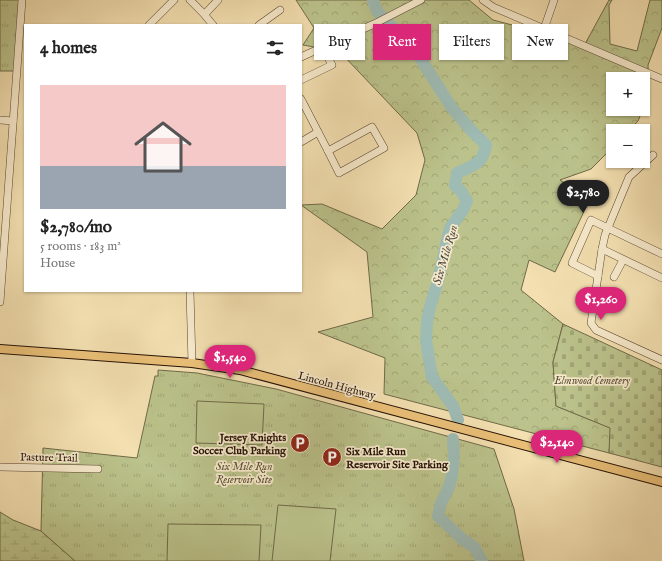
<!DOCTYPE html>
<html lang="en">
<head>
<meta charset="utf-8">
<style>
	body { margin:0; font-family:"IM FELL English",serif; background:#f2f2f2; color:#222; height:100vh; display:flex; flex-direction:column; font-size:15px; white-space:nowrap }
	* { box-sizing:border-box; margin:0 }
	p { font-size:13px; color:#767676 }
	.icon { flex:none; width:22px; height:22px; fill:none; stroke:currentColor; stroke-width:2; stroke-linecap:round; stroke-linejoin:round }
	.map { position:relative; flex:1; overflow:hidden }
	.panel { position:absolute; left:24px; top:24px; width:278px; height:268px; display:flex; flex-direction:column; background:#fff; border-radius:0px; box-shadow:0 1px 3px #0004 }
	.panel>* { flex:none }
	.top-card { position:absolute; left:314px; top:24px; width:288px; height:36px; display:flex; gap:8px }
	.buttons { position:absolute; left:606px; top:72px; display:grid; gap:8px }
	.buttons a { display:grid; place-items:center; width:44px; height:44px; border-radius:0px; background:#fff; box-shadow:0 1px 3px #0004; font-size:20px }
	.price { position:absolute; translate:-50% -34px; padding:0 9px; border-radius:14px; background:#db2777; color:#fff; font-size:13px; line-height:26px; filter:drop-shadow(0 1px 2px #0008) }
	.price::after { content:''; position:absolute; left:50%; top:24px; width:12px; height:9px; margin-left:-6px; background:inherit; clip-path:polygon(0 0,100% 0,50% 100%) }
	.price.on { background:#222; color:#fff }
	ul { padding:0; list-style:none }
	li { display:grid; align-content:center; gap:8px; height:212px; padding:0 16px }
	li span { display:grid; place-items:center; height:124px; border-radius:0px; color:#555 }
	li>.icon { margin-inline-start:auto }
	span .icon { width:72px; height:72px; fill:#fffc; stroke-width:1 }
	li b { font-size:17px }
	h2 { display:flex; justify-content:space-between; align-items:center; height:48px; padding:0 16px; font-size:17px }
	.chip { padding:0 14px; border-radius:0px; background:#fff; box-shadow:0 1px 3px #0004; font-size:14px; line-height:36px }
	.chip.on { background:#db2777; color:#fff }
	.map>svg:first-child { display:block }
</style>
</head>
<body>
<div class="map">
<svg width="662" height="561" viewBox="0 0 662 561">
	<defs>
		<pattern id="forest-crowns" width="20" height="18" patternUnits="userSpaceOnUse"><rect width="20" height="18" fill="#bbc28b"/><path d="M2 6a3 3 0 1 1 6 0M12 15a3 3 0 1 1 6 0" fill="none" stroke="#a1a676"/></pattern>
		<pattern id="wetland-marsh" width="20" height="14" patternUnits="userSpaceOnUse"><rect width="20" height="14" fill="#bbc28b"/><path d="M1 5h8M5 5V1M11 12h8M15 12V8" fill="none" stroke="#a1a676"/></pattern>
		<pattern id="cemetery-stones" width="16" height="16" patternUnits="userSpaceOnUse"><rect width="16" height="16" fill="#bbc28b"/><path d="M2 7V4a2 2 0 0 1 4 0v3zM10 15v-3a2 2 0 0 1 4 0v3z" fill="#a1a676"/></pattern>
		<pattern id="park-tufts" width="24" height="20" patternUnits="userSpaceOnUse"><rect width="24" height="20" fill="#bbc28b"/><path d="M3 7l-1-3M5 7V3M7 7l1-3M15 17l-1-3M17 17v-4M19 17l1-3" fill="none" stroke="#a1a676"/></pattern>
	</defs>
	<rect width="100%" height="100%" fill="#f3dfb0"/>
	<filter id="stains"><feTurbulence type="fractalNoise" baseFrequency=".005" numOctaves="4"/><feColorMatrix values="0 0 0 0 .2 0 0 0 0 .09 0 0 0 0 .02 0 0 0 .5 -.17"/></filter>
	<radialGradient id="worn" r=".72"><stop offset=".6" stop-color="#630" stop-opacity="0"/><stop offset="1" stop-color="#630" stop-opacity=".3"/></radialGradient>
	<path fill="url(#forest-crowns)" stroke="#706a48" d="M296 0H469L493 20 585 44 609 0H612L609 5 610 44 637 51 650 0H662V28L648 65 649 93 643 108V79H613V109H643L638 121 628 131H613V147L591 169 560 180 590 199 555 272 529 260 521 290 563 324 553 362 556 406 611 428 609 453 384 394 385 358 318 332 373 317 367 252 301 205 322 204 382 229 416 195 425 160 417 133 340 52 303 45 314 28Z"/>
	<path fill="url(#wetland-marsh)" stroke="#706a48" d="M0 512 13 520 41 531 75 561H0Z"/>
	<path fill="url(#cemetery-stones)" stroke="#706a48" d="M563 324 662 370V467L609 453 610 428 556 406 553 362Z"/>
	<g fill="url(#park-tufts)" stroke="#706a48">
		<path d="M0 0H20L15 71H0Z"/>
		<path d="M158 370 197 373 276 389 494 449 514 509 524 561H75L41 531 43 448 137 458 155 376H158Z"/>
	</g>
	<g fill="#bbc28b" stroke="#706a48">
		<path d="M197 401 264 404 262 445 196 443Z"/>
		<path d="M278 505 336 509 330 561H272Z"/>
		<path d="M168 524 261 525 259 561H167Z"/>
	</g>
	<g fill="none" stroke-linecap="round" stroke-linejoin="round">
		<g stroke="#9ebbb4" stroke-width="12">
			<path d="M373 0 377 11 401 37 411 44 452 108 471 130 486 145C483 165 473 165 457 173L455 186 461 191 467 201 463 210 450 228 447 240 438 281 430 307 427 322 426 340 432 377 453 406 458 420"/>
			<path d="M453 439 454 456 452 476 449 487 441 503 438 516 461 538 475 548 482 561"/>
		</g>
		<g stroke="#584430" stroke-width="8">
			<g id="minor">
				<path d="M190 0 203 13 213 25"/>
				<path d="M483 0 493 7 662 79"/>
				<path d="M205 14 218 0"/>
				<path d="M149 25 174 0"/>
				<path d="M259 25 280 10"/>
				<path d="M544 29 554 0"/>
				<path d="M301 57 374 24 421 0"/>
				<path d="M301 80 332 65 323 48"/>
				<path d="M301 99 328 151"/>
				<path d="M0 120 13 121"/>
				<path d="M372 127 384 148 339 173 328 151Z"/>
				<path d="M301 142 318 132"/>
				<path d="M653 155 629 177 605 235 602 249 662 278"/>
				<path d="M602 249 591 323 596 330 662 360"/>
				<path d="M598 276 572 263 591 220 662 254"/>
				<path d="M614 277 623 260"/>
				<path d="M190 291 192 363"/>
				<path d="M0 302 22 0"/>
				<path d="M0 467 98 469"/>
			</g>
		</g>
		<g stroke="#251106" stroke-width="10">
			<path id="major" d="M0 349 192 363 240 370 662 482"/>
		</g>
		<use href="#minor" stroke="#f7eacc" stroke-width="7"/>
		<use href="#major" stroke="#eac078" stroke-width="8"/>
	</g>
	<defs>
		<g id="parking-disc" transform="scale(1)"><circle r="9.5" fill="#8f2418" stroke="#f7eacc"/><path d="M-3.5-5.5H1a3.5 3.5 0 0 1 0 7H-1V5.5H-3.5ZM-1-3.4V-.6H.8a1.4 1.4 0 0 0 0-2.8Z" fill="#fff"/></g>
	</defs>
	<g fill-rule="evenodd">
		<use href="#parking-disc" x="300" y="443"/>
		<use href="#parking-disc" x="332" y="457"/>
	</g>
	<g text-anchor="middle" stroke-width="3.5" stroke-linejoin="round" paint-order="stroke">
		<g font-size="11" font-style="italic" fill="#5a4f35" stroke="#f7eacc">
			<text x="592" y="384">Elmwood Cemetery</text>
			<text x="244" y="470">Six Mile Run<tspan x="244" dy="13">Reservoir Site</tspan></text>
		</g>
		<g font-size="11" fill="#251106" stroke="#f7eacc">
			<text transform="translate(337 385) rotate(15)" y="4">Lincoln Highway</text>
			<text transform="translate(49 457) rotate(1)" y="4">Pasture Trail</text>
		</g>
		<g font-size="11" font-weight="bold" fill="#251106" stroke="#f7eacc" text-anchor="end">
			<text x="286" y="441">Jersey Knights<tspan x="286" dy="13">Soccer Club Parking</tspan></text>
			<text x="346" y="455" text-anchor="start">Six Mile Run<tspan x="346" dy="13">Reservoir Site Parking</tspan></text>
		</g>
		<g font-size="12" font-style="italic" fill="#4f4c43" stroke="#f7eacc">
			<text transform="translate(445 255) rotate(-74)" y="4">Six Mile Run</text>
		</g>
	</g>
	<rect width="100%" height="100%" filter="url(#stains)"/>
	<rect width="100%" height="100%" fill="url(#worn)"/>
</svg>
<div class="buttons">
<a>+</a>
<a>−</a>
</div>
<b class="price on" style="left:583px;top:214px">$2,780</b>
<b class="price" style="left:601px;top:321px">$1,260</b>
<b class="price" style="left:230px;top:379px">$1,540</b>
<b class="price" style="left:557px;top:464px">$2,140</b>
<div class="top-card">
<a class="chip">Buy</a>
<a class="chip on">Rent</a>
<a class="chip">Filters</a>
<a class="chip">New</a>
</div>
<section class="panel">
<h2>4 homes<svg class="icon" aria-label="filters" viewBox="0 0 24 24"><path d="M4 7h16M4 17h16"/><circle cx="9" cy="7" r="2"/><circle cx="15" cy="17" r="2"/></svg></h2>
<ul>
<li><span style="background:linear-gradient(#f6c9c9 65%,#9aa5b1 0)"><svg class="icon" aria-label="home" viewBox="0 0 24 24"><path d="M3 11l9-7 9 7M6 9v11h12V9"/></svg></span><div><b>$2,780/mo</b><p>5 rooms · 183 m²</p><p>House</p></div></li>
</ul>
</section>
</div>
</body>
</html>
